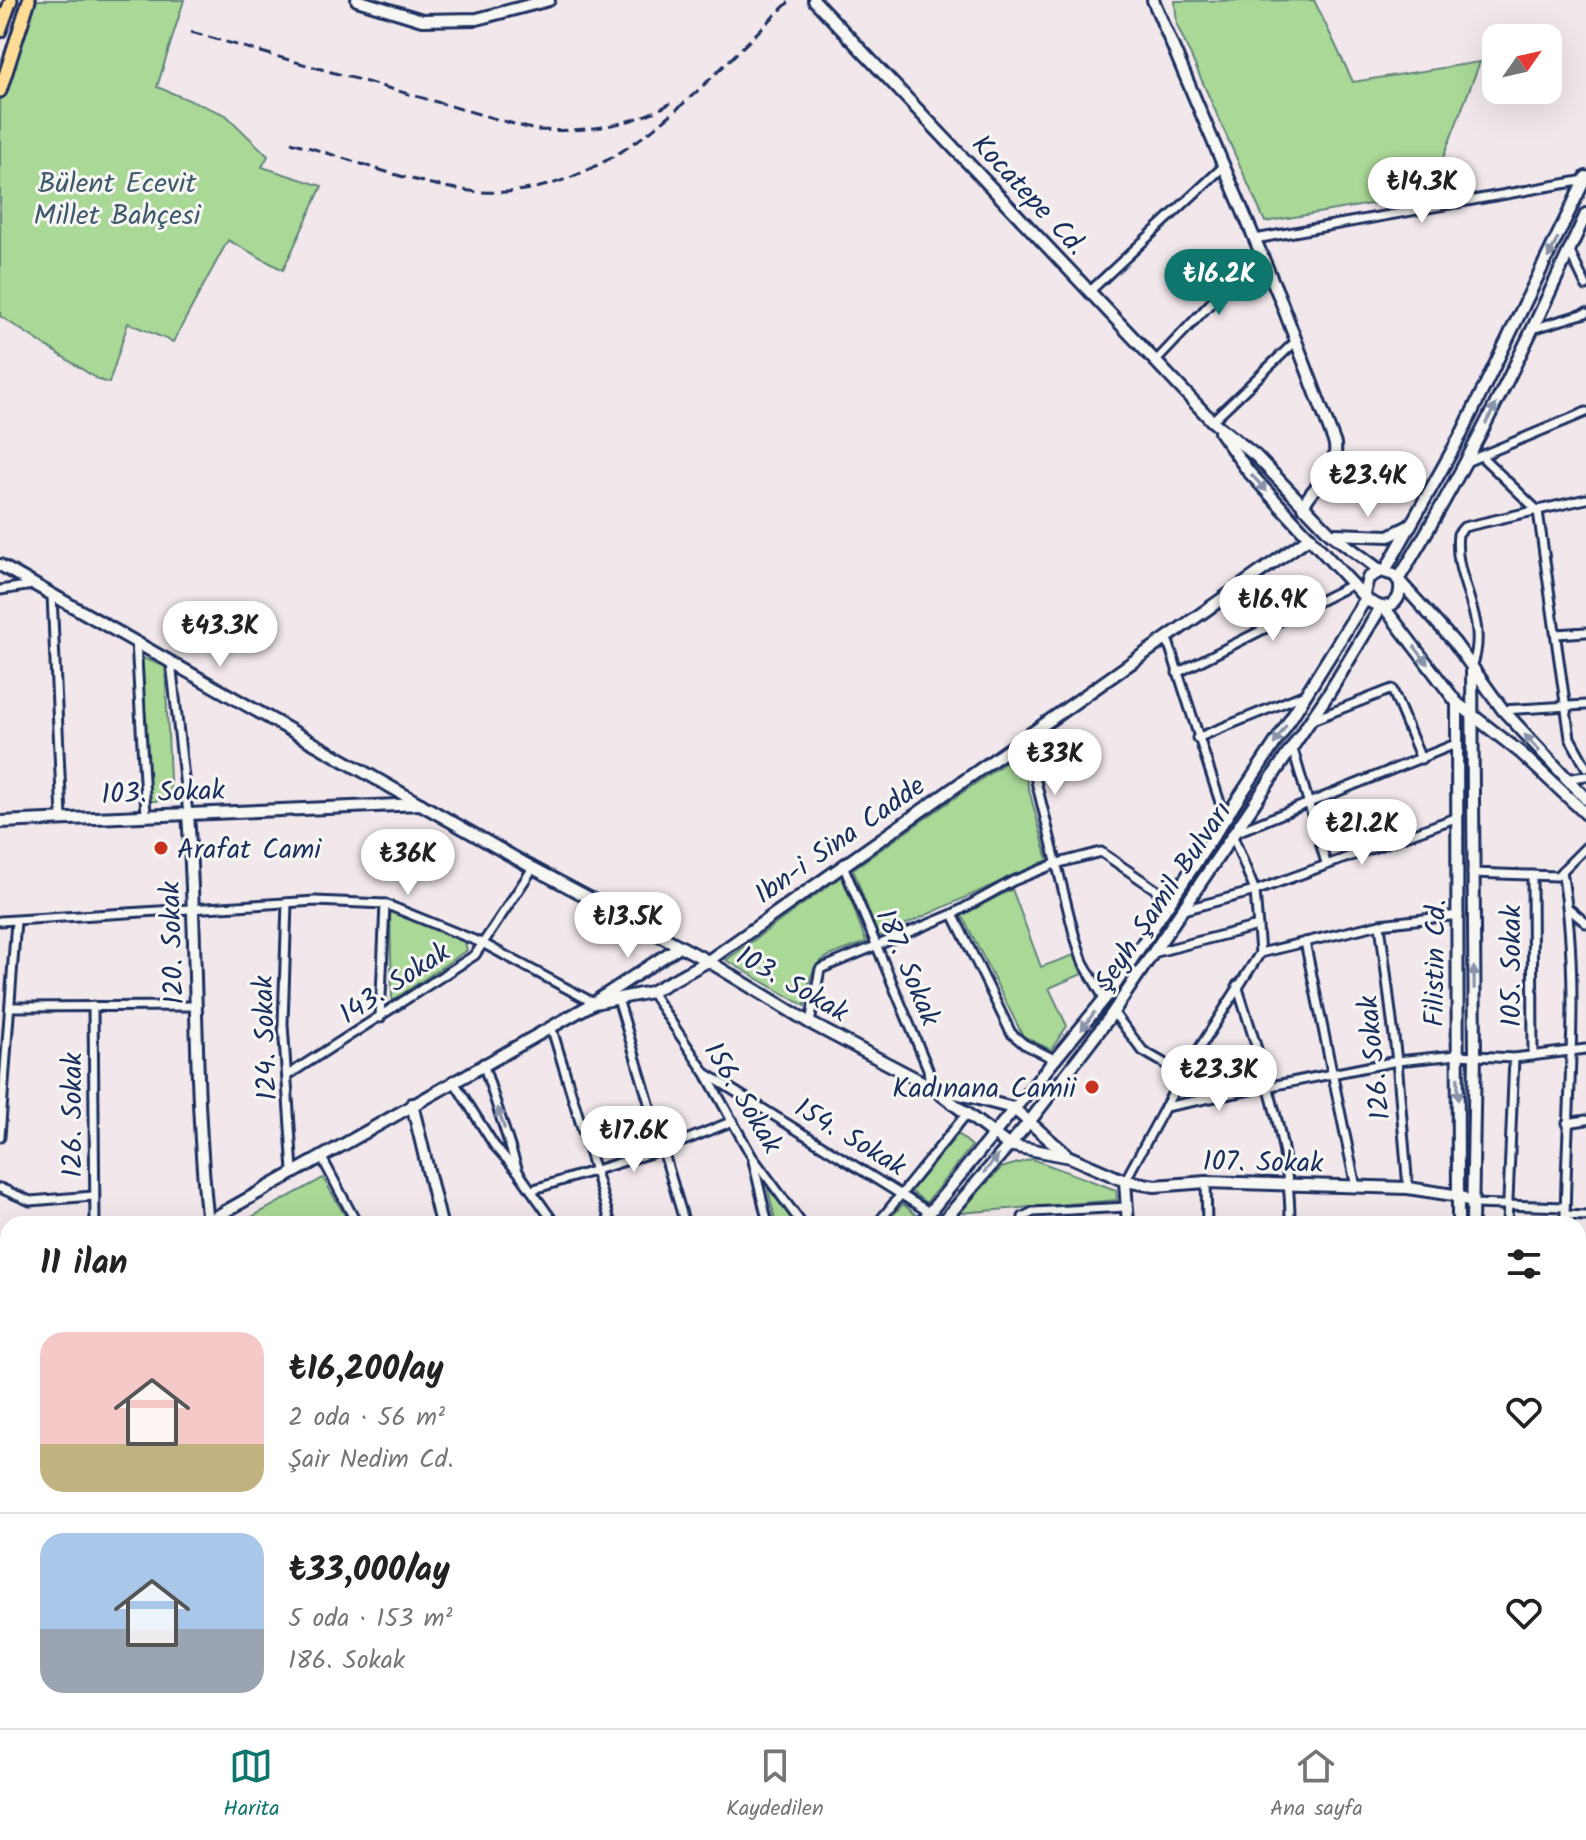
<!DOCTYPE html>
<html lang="tr">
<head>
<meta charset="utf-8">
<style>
	body { margin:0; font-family:Kalam,sans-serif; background:#f6f6f6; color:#222; height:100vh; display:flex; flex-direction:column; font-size:30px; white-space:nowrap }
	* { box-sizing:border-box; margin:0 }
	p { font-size:26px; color:#767676 }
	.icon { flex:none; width:44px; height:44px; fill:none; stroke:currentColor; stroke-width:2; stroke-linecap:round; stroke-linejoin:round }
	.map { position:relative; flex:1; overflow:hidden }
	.drawer { position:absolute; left:0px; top:1216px; width:1586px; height:512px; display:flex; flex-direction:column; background:#fff; border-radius:24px 24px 0 0; box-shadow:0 8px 32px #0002 }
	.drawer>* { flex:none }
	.needle { width:52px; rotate:56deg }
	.controls { position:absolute; left:1482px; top:24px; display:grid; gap:16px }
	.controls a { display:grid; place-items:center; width:80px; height:80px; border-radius:16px; background:#fff; box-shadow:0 8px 32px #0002; font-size:40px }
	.price { position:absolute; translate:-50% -68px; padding:0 18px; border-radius:28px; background:#fff; color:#222; font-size:26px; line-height:52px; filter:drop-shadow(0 2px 4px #0008) }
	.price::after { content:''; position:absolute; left:50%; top:48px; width:24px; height:18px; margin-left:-12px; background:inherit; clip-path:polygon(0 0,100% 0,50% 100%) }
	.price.current { background:#0f766e; color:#fff }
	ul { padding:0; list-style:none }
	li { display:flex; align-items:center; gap:24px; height:200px; padding:0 40px }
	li+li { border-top:2px solid #e0e0e0 }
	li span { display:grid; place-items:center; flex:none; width:224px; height:160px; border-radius:24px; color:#555 }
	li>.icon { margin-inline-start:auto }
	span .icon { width:96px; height:96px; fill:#fffc; stroke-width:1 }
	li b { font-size:34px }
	h2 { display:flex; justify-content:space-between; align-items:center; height:96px; padding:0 40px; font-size:34px }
	.tab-bar { display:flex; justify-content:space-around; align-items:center; height:112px; border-top:2px solid #e0e0e0; background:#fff; font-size:22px; color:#767676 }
	.tab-bar a { display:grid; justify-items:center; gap:4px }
	.tab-bar .current { color:#0f766e }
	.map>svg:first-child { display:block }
</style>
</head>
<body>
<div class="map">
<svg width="1586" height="1728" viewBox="0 0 1586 1728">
	<rect width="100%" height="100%" fill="#f2e8ec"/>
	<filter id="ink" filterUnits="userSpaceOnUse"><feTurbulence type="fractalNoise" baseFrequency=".0125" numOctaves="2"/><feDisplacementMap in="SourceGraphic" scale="16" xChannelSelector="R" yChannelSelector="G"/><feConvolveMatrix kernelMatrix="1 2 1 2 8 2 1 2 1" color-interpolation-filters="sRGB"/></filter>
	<g filter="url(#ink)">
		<g fill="#aad897" stroke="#62847a" stroke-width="2">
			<path d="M37 0H184L157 87 226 115 268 156 262 167 322 186 283 270 228 240 173 342 128 323 109 383 99 380 0 316V96Z"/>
			<path d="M1314 0 1353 82 1480 62 1429 194 1265 222 1177 25 1175 1Z"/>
			<path d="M137 656 165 666 171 801H147Z"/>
			<path d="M1019 753 1048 860 878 937 853 869Z"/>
			<path d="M842 876 866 942C820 961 812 953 805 1006L726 960Z"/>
			<path d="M1012 889 1041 967 1074 955 1082 974 1049 988 1067 1026 1051 1050 1023 1036 962 915Z"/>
			<path d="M390 910 465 942 467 950 392 1001Z"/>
			<path d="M958 1134 972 1146 926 1203 911 1191Z"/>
			<path d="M1032 1159 1116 1190 1117 1200 959 1213 1001 1168Z"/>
			<path d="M323 1178 350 1224H239Z"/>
			<path d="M767 1185 795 1224H776Z"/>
			<path d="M903 1204 918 1217 913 1224H885Z"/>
			<rect x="1159" y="1720" width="106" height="8"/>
		</g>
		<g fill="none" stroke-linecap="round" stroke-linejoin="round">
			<g stroke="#1b2f5e" stroke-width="13">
				<g id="street">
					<path d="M1255 239 1585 180"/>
					<path d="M1569 250 1586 286"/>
					<path d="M1089 292 1223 167"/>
					<path d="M1532 329 1586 313"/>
					<path d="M1155 362 1260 251"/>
					<path d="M1212 421 1297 340"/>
					<path d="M1481 456 1538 511 1570 738 1586 767"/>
					<path d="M1466 462 1586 412"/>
					<path d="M0 590 33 585"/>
					<path d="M52 595 62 818"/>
					<path d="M1556 634 1586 632"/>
					<path d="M1167 638 1225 818"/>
					<path d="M136 641 146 815"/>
					<path d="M171 662 188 814"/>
					<path d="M1472 667C1491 617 1452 582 1458 534L1464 527 1586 499"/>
					<path d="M1177 673 1353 584"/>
					<path d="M1503 710 1586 705"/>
					<path d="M1312 720 1392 689 1421 759"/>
					<path d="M1025 737 1074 934 1083 962 1104 998"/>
					<path d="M1197 738 1305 694"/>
					<path d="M1292 746 1326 863"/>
					<path d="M1564 779 1586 776"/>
					<path d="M843 865 928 1069 930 1086"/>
					<path d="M1562 871C1582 986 1566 1108 1565 1224"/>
					<path d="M1472 873 1557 876 1586 847"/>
					<path d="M1532 875 1533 1056"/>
					<path d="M287 903 283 1024 293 1171"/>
					<path d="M1568 908 1586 923"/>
					<path d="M1183 910 1255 891 1458 817"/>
					<path d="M953 914 1011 1033 1024 1044 1056 1060"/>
					<path d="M0 921 315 901 385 904 484 944 594 1003"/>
					<path d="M1380 924 1397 1061 1408 1188"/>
					<path d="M1305 942 1356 1187"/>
					<path d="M1153 953 1258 926"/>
					<path d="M1260 953 1380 924 1459 915"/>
					<path d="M1237 985C1261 1063 1291 1143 1290 1224"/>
					<path d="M651 992 706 1074 751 1155 802 1224"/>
					<path d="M618 999 685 1224"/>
					<path d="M93 1006 95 1224"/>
					<path d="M10 1007 197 1006"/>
					<path d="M1113 1012 1143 1051 1183 1074 1125 1181"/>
					<path d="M380 1018 385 904"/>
					<path d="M810 1023 820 969 953 914 1013 881 1055 864 1101 852 1171 900"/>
					<path d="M551 1026 611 1224"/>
					<path d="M483 1063 518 1171"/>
					<path d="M707 1074 929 1212"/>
					<path d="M1183 1074 1260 953 1255 891 1232 834 1458 743"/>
					<path d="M288 1075 475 955 533 868"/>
					<path d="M453 1080 494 1145 519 1173 555 1224"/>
					<path d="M1165 1107 1397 1061 1457 1055 1514 1058 1586 1049"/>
					<path d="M1567 1123 1586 1120"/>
					<path d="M0 1137 16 921"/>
					<path d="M321 1156 357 1224"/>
					<path d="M753 1161 768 1224"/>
					<path d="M1206 1182 1207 1224"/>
					<path d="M0 1188 30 1201 93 1196"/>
					<path d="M531 1190 664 1149 733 1121"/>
					<path d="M1473 1204 1565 1207"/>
					<path d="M1565 1215 1586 1216"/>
					<path d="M877 1224 968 1112"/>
					<path d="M1022 1224 1023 1217 1033 1212 1127 1207"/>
					<path d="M1507 1224 1514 1058"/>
					<path d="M1578 1425H1586"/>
					<path d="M1578 1499H1586"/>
					<path d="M1578 1578 1586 1577"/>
					<path d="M0 1645 8 1623"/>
					<path d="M0 1657 8 1661"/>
					<path d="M109 1720 122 1728"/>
					<path d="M399 1720 401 1728"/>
					<path d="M694 1720V1728"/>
					<path d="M762 1720V1728"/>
					<path d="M830 1720V1728"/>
					<path d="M947 1720 948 1728"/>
					<path d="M1273 1720V1728"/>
					<path d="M49 1728 54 1720"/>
					<path d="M243 1728 249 1725 248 1720"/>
					<path d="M509 1728 521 1720"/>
					<path d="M1351 1728V1720"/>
					<path d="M1489 1728 1490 1720"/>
					<path d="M1539 1728 1540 1720"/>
					<path d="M1585 1728H1586"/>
				</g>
			</g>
			<g stroke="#1b2f5e" stroke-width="16">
				<g id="secondary">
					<path d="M357 0 422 20 477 19 549 0"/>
					<path d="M814 0 1212 421 1256 456 1330 533 1381 571 1394 575 1454 642 1503 710 1586 799"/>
					<path d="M1153 0 1279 296 1335 444C1338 484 1316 477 1303 507"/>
					<path d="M1220 432 1248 471 1368 601 1381 607"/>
					<path d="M1335 534 1389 536 1409 526"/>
					<path d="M0 565 533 868 708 961 810 1023 930 1086 1008 1145 1070 1157 1125 1181 1155 1186 1206 1182 1408 1188 1460 1196 1473 1204"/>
					<path d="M1385 571 1461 435 1586 177"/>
					<path d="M1398 580C1470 463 1529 339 1586 214"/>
					<path d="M1364 594 1368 578 1381 571"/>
					<path d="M1384 607 1457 703 1521 753 1586 814"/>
					<path d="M1457 703 1458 1224"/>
					<path d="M188 814C198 950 193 1088 208 1224"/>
					<path d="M0 822 421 804"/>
					<path d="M599 999 680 946"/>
					<path d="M940 1089 1013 1108 1065 1153"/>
					<path d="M412 1104 441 1224"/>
					<path d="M1125 1181 1128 1224"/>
					<path d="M203 1224 594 1003 651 992 708 961 1310 537"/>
					<path d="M920 1224 1111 991 1283 731 1366 598"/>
					<path d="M941 1224 1030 1121 1109 1018 1329 693 1381 607C1394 607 1401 599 1400 585"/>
					<path d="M1472 1224 1475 1055 1472 667"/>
					<path d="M0 1291 8 1295"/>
					<path d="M0 1407 8 1392"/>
					<path d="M0 1462 8 1464"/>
					<path d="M582 1720 584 1728"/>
					<path d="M984 1720 985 1728"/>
					<path d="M1152 1720V1728"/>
					<path d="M157 1728 172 1720"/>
					<path d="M307 1728 321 1720"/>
					<path d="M336 1728 350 1720"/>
					<path d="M631 1728 645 1720"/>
					<path d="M1436 1728 1437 1720"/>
					<path d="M1450 1728V1720"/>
				</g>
			</g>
			<g stroke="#1b2f5e" stroke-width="17">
				<g id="primary">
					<path d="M0 31 11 0"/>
					<path d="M0 91 29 0"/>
				</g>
			</g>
			<use href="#street" stroke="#f6f6f2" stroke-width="7"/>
			<use href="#secondary" stroke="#f6f6f2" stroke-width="10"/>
			<use href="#primary" stroke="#ffdd96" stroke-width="11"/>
			<g stroke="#1b2f5e" stroke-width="3" stroke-dasharray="12 6" stroke-linecap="butt">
				<path d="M191 32 535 130C584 132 633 127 676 100"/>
				<path d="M291 142C347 158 404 181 462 190 603 211 699 86 791 0"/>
			</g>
		</g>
		<defs><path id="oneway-solid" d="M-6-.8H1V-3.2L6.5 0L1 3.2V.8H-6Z" transform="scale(2)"/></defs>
		<g fill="#8892a8">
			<use href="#oneway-solid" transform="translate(1553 248) rotate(116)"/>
			<use href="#oneway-solid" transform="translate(1491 414) rotate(-62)"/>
			<use href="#oneway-solid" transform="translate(1259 483) rotate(47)"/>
			<use href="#oneway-solid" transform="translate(1421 655) rotate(53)"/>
			<use href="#oneway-solid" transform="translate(1280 735) rotate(123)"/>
			<use href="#oneway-solid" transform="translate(1532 743) rotate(-132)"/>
			<use href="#oneway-solid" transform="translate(1474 978) rotate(-91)"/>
			<use href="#oneway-solid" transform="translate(1088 1021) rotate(126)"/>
			<use href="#oneway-solid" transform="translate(1458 1089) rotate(89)"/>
			<use href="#oneway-solid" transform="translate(501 1118) rotate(-108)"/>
			<use href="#oneway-solid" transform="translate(991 1164) rotate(-50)"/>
		</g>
	</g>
	<g fill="#c8321e" stroke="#f6f6f2" stroke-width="3">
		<circle cx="161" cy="848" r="8"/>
		<circle cx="1092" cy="1087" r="8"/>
	</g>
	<g text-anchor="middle" stroke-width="6" stroke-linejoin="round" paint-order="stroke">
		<g font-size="28" fill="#3f596c" stroke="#f6f6f2">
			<text x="117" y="192">Bülent Ecevit<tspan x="117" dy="32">Millet Bahçesi</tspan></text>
		</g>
		<g font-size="28" fill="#1b2f5e" stroke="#f6f6f2">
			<text transform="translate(1030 194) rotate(47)" y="10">Kocatepe Cd.</text>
			<text transform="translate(163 791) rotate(-2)" y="10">103. Sokak</text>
			<text transform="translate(839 839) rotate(-35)" y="10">Ibn-i Sina Cadde</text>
			<text transform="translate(1162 896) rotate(-56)" y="10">Şeyh Şamil Bulvarı</text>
			<text transform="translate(171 943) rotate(-92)" y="10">120. Sokak</text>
			<text transform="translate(1434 963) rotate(-89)" y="10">Filistin Cd.</text>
			<text transform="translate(1510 966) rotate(-90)" y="10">105. Sokak</text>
			<text transform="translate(909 967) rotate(67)" y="10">187. Sokak</text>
			<text transform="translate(394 982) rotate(-33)" y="10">143. Sokak</text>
			<text transform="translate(793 983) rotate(30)" y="10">103. Sokak</text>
			<text transform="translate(264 1038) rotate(-92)" y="10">124. Sokak</text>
			<text transform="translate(1373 1058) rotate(-96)" y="10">126. Sokak</text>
			<text transform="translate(744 1097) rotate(59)" y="10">156. Sokak</text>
			<text transform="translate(71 1115) rotate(-90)" y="10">126. Sokak</text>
			<text transform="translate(851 1136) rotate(31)" y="10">154. Sokak</text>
			<text transform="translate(1263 1161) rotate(1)" y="10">107. Sokak</text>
		</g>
		<g font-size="28" fill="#1b2f5e" stroke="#f6f6f2" text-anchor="start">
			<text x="177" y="858">Arafat Cami</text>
			<text x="1076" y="1097" text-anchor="end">Kadınana Camii</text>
		</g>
	</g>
</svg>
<div class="controls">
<a><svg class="needle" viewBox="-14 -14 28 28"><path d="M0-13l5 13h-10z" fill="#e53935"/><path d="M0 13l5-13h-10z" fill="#767676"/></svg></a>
</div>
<b class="price" style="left:1422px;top:225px">₺14.3K</b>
<b class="price current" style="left:1219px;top:317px">₺16.2K</b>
<b class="price" style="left:1368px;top:519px">₺23.4K</b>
<b class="price" style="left:1273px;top:643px">₺16.9K</b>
<b class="price" style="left:220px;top:669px">₺43.3K</b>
<b class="price" style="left:1055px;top:797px">₺33K</b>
<b class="price" style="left:1362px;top:867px">₺21.2K</b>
<b class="price" style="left:408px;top:897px">₺36K</b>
<b class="price" style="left:628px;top:960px">₺13.5K</b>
<b class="price" style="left:1219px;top:1113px">₺23.3K</b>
<b class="price" style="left:634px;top:1174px">₺17.6K</b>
<section class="drawer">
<h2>11 ilan<svg class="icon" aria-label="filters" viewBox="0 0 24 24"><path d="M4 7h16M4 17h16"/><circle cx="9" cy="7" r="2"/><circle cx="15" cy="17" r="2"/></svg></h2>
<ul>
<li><span style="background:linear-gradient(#f6c9c9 70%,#c2b280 0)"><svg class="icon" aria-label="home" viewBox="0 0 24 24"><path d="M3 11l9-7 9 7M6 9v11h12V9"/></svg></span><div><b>₺16,200/ay</b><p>2 oda · 56 m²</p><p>Şair Nedim Cd.</p></div><svg class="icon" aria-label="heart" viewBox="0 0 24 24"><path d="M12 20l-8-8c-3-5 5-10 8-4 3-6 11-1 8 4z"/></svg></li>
<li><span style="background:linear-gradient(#a9c7e8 60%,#9aa5b1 0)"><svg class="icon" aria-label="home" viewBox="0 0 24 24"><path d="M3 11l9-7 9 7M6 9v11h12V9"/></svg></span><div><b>₺33,000/ay</b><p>5 oda · 153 m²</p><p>186. Sokak</p></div><svg class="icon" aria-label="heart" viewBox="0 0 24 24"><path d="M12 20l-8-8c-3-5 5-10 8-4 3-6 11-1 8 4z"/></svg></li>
</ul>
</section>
</div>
<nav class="tab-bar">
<a class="current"><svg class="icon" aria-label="map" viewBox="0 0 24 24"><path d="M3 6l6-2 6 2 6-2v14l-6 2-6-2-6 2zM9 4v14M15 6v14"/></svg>Harita</a>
<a><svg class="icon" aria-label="saved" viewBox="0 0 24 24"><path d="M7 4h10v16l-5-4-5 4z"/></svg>Kaydedilen</a>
<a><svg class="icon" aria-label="home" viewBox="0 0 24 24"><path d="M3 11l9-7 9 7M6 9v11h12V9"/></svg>Ana sayfa</a>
</nav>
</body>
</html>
